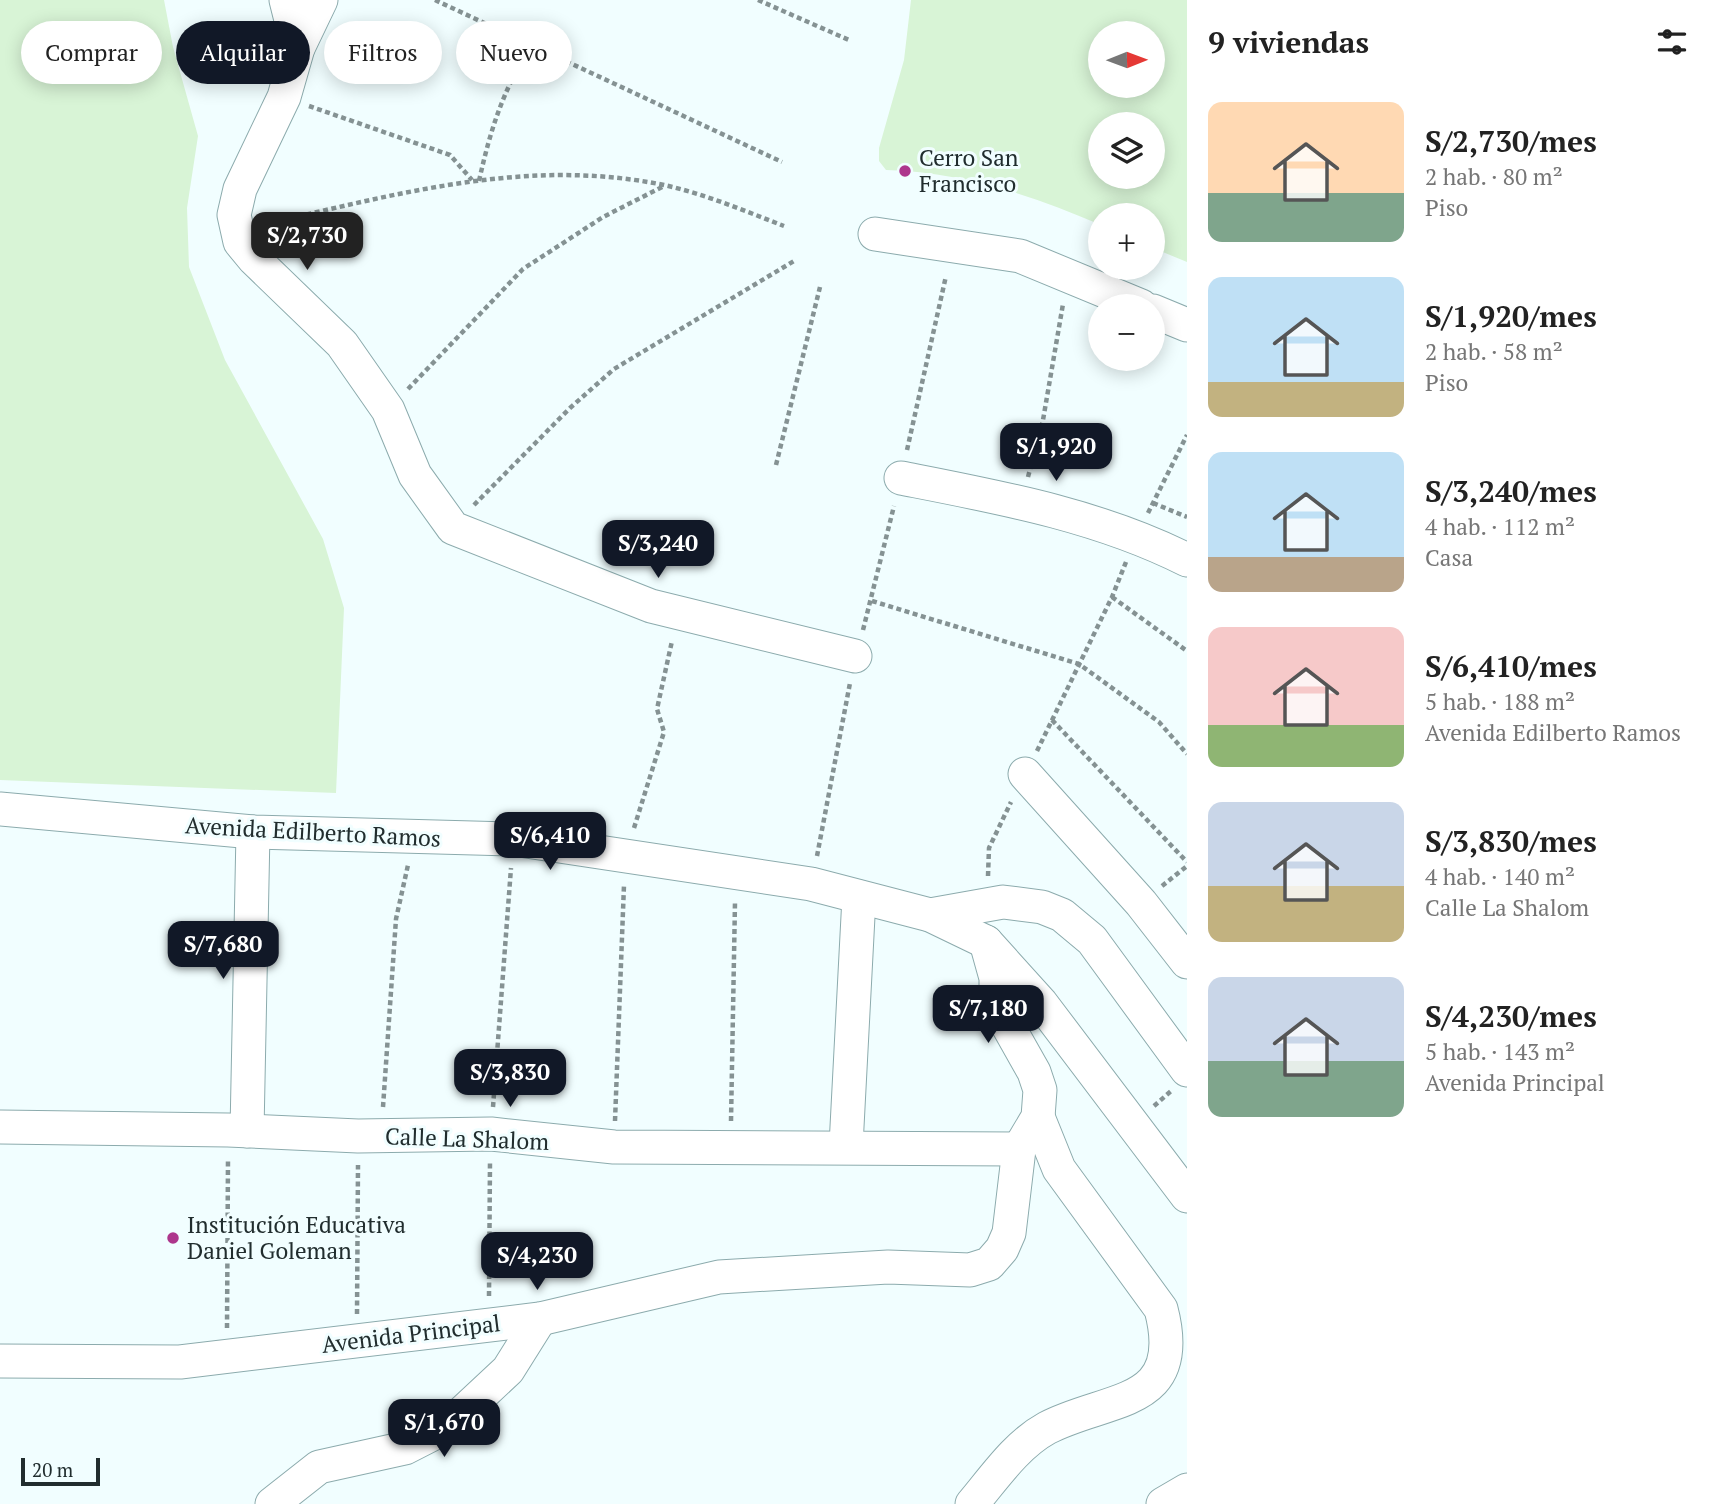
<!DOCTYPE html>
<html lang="es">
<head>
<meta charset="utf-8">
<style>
	body { margin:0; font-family:"PT Serif",serif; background:#f6f6f6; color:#222; height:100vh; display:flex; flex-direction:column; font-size:26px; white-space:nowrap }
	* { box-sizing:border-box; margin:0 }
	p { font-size:23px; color:#767676 }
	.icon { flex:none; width:38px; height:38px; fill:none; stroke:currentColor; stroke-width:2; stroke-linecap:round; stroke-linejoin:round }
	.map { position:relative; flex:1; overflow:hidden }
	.details { display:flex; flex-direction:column; background:#fff; width:525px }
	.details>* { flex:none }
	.banner { position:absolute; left:21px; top:21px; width:665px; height:63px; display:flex; gap:14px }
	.needle { width:46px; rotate:89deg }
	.buttons { position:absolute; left:1088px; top:21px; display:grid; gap:14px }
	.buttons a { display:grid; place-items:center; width:77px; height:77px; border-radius:50%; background:#fff; box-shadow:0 4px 18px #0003; font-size:35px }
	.scale { position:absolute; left:21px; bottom:18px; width:79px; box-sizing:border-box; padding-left:7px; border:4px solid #212d2e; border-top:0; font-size:19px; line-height:24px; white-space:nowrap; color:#212d2e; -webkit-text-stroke:5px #f1feff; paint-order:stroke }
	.price { position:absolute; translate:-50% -60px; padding:0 16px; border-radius:14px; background:#111827; color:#fff; font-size:23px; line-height:46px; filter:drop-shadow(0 2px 4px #0008) }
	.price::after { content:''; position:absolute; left:50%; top:42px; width:21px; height:16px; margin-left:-10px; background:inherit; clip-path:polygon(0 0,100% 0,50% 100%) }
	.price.current { background:#222; color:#fff }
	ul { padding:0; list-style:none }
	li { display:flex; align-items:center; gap:21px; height:175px; padding:0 21px }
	li span { display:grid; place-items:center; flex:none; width:196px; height:140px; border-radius:14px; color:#555 }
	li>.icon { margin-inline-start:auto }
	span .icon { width:84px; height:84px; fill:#fffc; stroke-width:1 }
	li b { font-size:30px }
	h2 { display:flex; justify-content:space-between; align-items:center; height:84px; padding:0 21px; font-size:30px }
	.tag { padding:0 24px; border-radius:32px; background:#fff; box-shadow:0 4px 18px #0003; font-size:24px; line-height:63px }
	.tag.current { background:#111827; color:#fff }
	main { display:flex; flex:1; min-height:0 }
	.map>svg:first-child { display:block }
</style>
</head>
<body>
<main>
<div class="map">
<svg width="1187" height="1504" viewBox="0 0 1187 1504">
	<rect width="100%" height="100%" fill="#f1feff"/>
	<g fill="#d8f4d6" fill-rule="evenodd">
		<path d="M0 0H164L173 47 198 136 187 208 189 267 225 360 323 539 344 608 336 793 0 780Z"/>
		<path d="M911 0H1187V262L1153 248V215H1101V225C1031 195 962 172 886 170L879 161V148L904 60ZM1101 33H1153V86H1101ZM1101 124H1153V177H1101Z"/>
	</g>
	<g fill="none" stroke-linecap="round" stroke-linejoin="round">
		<g stroke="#8cabad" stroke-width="35">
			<g id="minor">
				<path d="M286 0 298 48"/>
				<path d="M321 0 298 48 284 97 240 189 234 215 240 242 254 259 342 344 388 410 415 475 453 528 651 606 855 656"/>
				<path d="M875 234 1020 256 1141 306"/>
				<path d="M1153 311 1187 325"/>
				<path d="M901 478C998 497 1098 515 1187 560"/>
				<path d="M1025 774 1141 903 1187 962"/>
				<path d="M0 809 253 832 513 839 811 884 930 915 986 942 1041 1003 1187 1196"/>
				<path d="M930 915 1003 902 1042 907 1062 915 1092 940 1187 1070"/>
				<path d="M0 1127 228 1130 358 1136 491 1134 614 1147 1019 1149"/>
				<path d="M247 1131 253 832"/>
				<path d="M846 1146 859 897"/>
				<path d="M0 1361 180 1362 540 1319 719 1277 888 1267 970 1270 989 1264 1002 1249 1009 1233 1019 1149 1038 1117 1040 1090 1034 1072 1008 1026 996 998V978L986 942"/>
				<path d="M272 1504 319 1467 405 1448 448 1426 508 1370 540 1319"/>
				<path d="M972 1504C994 1478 1016 1445 1047 1428 1108 1396 1187 1408 1161 1309L1059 1169 1038 1117"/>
				<path d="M1163 1504 1187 1490"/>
			</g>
		</g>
		<g stroke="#859293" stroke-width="4.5" stroke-dasharray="5 3.5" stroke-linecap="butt">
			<path d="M435 0 782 162"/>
			<path d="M758 0 849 40"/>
			<path d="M309 106 450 155 472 180"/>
			<path d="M479 181C491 127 503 91 532 43"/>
			<path d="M265 224C398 194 527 157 664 185 705 194 745 211 784 226"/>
			<path d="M408 389 523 269 603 217 664 186"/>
			<path d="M907 450 946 276"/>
			<path d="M776 465 820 287"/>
			<path d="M1028 477 1043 420 1063 304"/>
			<path d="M1153 503 1187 517"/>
			<path d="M474 505 570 408 614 369 794 261"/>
			<path d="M1148 513 1187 435"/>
			<path d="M1112 597 1187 651"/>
			<path d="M872 601 1079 664 1159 722 1187 754"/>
			<path d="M863 630 894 506"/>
			<path d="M1052 720 1187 862"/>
			<path d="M1037 751 1112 597 1126 562"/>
			<path d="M634 828 664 732 657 709 672 641"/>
			<path d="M817 856 850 683"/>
			<path d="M988 876 989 848 1011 802"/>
			<path d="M1162 886 1187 866"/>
			<path d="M1154 1106 1171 1091"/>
			<path d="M383 1107 396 919 408 865"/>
			<path d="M493 1107 511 868"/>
			<path d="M615 1121 624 885"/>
			<path d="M731 1121 735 902"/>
			<path d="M489 1296 490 1161"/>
			<path d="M357 1314 358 1165"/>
			<path d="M227 1328 228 1158"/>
		</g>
		<use href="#minor" stroke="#fff" stroke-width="33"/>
	</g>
	<g fill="#ad368c" stroke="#f1feff" stroke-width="2.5">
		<circle cx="905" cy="171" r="7"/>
		<circle cx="173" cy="1238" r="7"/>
	</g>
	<g text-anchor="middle" stroke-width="6" stroke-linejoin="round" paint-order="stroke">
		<g font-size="23" fill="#212d2e" stroke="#f1feff" text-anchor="start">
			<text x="919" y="166">Cerro San<tspan x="919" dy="26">Francisco</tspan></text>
			<text x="187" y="1233">Institución Educativa<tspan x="187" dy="26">Daniel Goleman</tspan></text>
		</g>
		<g font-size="23" fill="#212d2e" stroke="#f1feff">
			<text transform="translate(313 832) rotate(3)" y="8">Avenida Edilberto Ramos</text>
			<text transform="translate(467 1139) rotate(2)" y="8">Calle La Shalom</text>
			<text transform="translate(411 1334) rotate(-7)" y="8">Avenida Principal</text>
		</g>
	</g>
</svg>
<div class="buttons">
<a><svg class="needle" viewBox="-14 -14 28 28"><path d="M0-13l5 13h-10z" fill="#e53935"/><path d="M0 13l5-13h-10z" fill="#767676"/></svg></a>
<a><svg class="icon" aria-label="layers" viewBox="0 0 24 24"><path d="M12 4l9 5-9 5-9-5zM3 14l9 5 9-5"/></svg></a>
<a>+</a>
<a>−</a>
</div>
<div class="scale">20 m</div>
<b class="price current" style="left:307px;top:272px">S/2,730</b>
<b class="price" style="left:1056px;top:483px">S/1,920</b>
<b class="price" style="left:658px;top:580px">S/3,240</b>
<b class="price" style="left:550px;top:872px">S/6,410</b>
<b class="price" style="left:223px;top:981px">S/7,680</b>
<b class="price" style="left:988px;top:1045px">S/7,180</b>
<b class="price" style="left:510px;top:1109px">S/3,830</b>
<b class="price" style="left:537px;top:1292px">S/4,230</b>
<b class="price" style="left:444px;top:1459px">S/1,670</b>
<div class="banner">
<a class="tag">Comprar</a>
<a class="tag current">Alquilar</a>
<a class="tag">Filtros</a>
<a class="tag">Nuevo</a>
</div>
</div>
<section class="details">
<h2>9 viviendas<svg class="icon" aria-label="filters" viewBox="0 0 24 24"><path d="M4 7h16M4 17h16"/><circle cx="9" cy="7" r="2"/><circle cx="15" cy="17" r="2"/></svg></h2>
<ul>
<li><span style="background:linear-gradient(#ffd9b3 65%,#7fa58c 0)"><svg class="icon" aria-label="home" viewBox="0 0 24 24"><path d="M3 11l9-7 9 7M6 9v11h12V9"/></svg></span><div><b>S/2,730/mes</b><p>2 hab. · 80 m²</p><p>Piso</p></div></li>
<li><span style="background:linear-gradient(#bfe0f5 75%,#c2b280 0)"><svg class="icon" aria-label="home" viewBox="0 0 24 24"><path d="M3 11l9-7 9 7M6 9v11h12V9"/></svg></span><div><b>S/1,920/mes</b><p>2 hab. · 58 m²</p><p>Piso</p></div></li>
<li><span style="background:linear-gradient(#bfe0f5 75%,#b9a48a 0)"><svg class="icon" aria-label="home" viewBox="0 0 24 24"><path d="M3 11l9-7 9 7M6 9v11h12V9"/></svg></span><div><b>S/3,240/mes</b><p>4 hab. · 112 m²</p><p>Casa</p></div></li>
<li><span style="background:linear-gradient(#f6c9c9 70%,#8fb573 0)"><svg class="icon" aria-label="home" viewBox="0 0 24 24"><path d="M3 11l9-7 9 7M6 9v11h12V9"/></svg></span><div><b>S/6,410/mes</b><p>5 hab. · 188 m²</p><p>Avenida Edilberto Ramos</p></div></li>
<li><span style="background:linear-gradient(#c9d6e8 60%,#c2b280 0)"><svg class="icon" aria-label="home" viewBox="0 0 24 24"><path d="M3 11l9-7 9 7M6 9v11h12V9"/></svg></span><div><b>S/3,830/mes</b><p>4 hab. · 140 m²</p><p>Calle La Shalom</p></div></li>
<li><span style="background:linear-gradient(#c9d6e8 60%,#7fa58c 0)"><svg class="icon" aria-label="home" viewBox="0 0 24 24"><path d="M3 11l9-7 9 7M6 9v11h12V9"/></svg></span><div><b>S/4,230/mes</b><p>5 hab. · 143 m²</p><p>Avenida Principal</p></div></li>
</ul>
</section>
</main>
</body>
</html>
